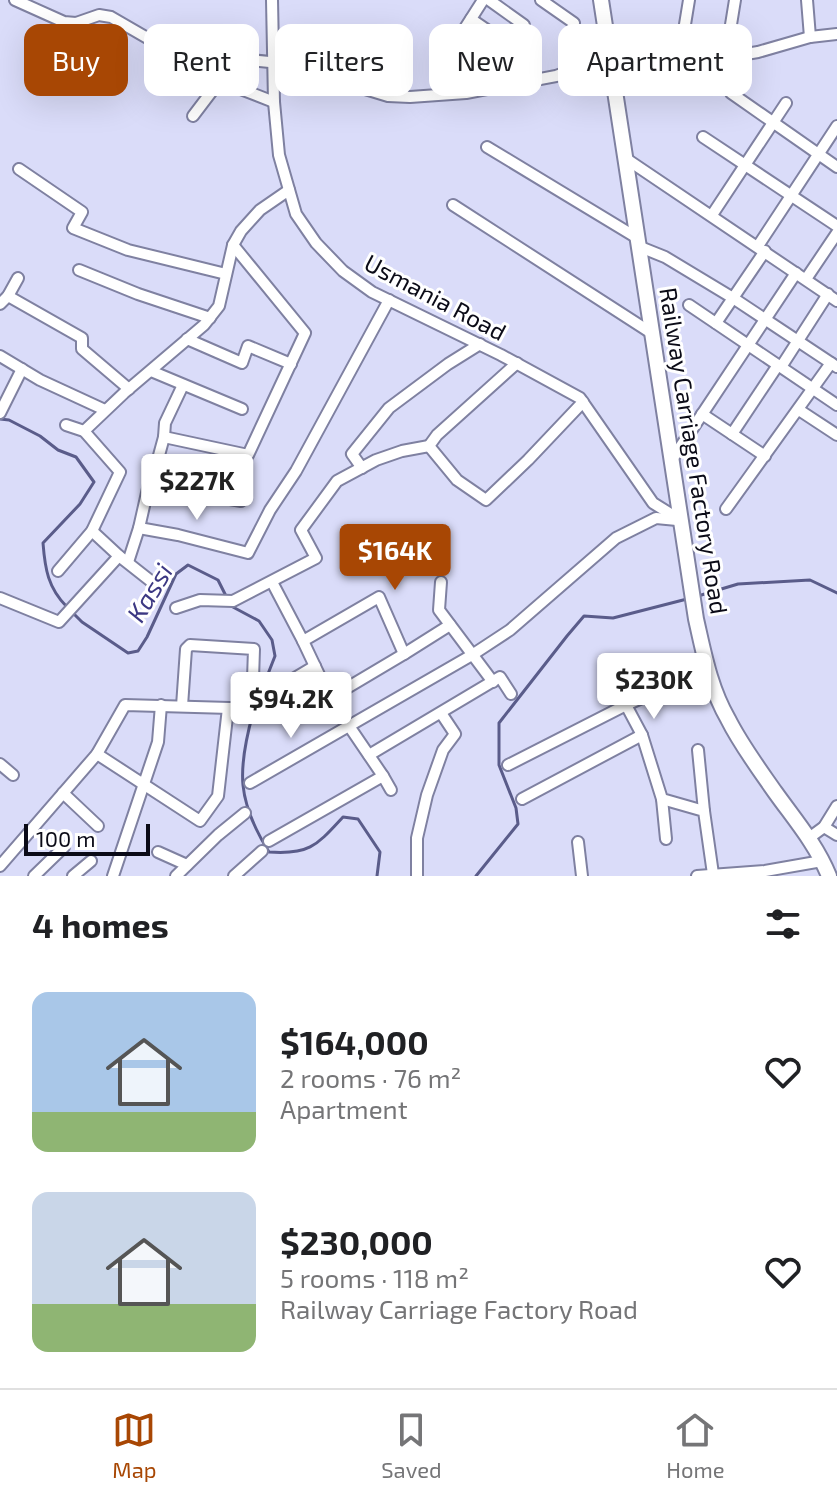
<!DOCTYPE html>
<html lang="en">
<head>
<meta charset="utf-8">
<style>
	body { margin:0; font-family:"Exo 2",sans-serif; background:#f2f2f2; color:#202124; height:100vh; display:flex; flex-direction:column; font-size:30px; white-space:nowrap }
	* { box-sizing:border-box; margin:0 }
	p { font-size:26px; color:#757577 }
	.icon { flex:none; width:44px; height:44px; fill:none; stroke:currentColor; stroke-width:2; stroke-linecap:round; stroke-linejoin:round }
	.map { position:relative; height:876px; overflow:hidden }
	.drawer { display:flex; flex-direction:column; background:#fff; flex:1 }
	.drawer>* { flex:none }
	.top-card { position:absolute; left:24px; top:24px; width:790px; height:72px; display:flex; gap:16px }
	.scale { position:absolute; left:24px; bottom:20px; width:126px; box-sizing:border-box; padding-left:8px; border:4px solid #0b0b17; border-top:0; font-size:22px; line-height:28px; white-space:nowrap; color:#0b0b17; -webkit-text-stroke:6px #fff; paint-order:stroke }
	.price { position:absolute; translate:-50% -68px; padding:0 18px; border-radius:8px; background:#fff; color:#222; font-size:26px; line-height:52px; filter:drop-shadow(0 2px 4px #0008) }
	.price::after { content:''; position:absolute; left:50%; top:48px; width:24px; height:18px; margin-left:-12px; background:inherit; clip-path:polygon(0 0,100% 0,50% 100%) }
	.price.active { background:#a84704; color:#fff }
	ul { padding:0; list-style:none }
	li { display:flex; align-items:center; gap:24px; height:200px; padding:0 32px }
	li span { display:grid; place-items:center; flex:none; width:224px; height:160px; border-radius:16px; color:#555 }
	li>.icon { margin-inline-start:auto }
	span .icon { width:96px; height:96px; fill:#fffc; stroke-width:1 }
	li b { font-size:34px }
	h2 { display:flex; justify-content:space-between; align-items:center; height:96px; padding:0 32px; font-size:34px }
	.pill { padding:0 28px; border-radius:16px; background:#fff; box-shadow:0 8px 32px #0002; font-size:28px; line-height:72px }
	.pill.active { background:#a84704; color:#fff }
	.menu { display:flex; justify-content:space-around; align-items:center; height:112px; border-top:2px solid #e0e0e0; background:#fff; font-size:22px; color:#757577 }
	.menu a { display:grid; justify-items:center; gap:4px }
	.menu .active { color:#a84704 }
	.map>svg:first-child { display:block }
</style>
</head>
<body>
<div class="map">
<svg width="837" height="876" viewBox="0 0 837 876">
	<rect width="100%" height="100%" fill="#dadcf9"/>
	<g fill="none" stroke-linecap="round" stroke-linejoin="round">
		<g stroke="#5a5c8a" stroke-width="3">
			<path d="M0 419 9 420 40 436 58 450 76 457 94 482 80 504 43 543C45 569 48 588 67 607"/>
			<path d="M698 596 738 584 810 580 837 593"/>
			<path d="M230 603 231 606 259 621 272 640 275 656 257 702"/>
			<path d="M72 612 82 622 128 653 138 651 147 637 176 574 188 565 218 580 226 596"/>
			<path d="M253 713C237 771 237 801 269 852 310 855 317 845 343 817L358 819 380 852 377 876"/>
			<path d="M476 876 518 824 516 808 499 765V723L567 636 584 616 613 618 687 599"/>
		</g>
		<g stroke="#7f81a1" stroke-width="14">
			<g id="minor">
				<path d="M15 0 64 22 76 23 99 15 111 17 175 54 195 51 240 59 300 65 365 89 388 96 410 97 466 93 556 76 611 55 679 61H704L758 52 810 37 837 34"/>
				<path d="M272 0 274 102 279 155 296 214 316 243 343 271 372 292 501 355 580 398 653 503 682 521"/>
				<path d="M489 0 524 25"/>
				<path d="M541 0 574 23"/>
				<path d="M807 0 810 37"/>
				<path d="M471 19 535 63"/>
				<path d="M460 36 483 0"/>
				<path d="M175 54 220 81 274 102"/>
				<path d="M731 56 729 37 735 0"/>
				<path d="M679 61 689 0"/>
				<path d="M731 93 837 167"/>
				<path d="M193 116 212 91 217 80"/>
				<path d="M703 137 837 226"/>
				<path d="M487 147 639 239"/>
				<path d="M625 158 837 301"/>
				<path d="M19 169 82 212 73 228 128 250 226 274"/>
				<path d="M453 205 653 334"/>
				<path d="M712 215 786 103"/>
				<path d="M758 246 837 126"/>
				<path d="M640 247 665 257 733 298 837 367"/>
				<path d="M79 270 138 294 210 318"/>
				<path d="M806 279 837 233"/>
				<path d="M8 296 82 338V349L129 389"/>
				<path d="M0 304 8 296 18 278"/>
				<path d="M689 305 837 405"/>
				<path d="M716 323 765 251"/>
				<path d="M187 339 242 363 248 346 291 364"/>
				<path d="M0 356 40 380 105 410"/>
				<path d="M517 363 437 435 429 446 457 480 486 500 528 460 583 402"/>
				<path d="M781 367 828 294"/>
				<path d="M151 371 242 409"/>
				<path d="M799 410 837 435"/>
				<path d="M0 413 22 369"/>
				<path d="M702 414 765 456"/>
				<path d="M84 431 124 393 204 325 219 306 233 245 241 231 260 210 289 190"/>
				<path d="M732 434 778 365"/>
				<path d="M164 437 248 455 305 333 233 245"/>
				<path d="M673 458 796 273"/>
				<path d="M362 468 352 454 389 408 448 364 480 344"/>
				<path d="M149 484 241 501"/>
				<path d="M726 509 831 363"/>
				<path d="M139 528 178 535 248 553 270 510 296 471 389 300"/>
				<path d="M92 531 119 556 152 582"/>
				<path d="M128 562 139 528 149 484 155 470 164 437 165 423 183 385"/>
				<path d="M58 571 92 531 120 472 84 431 66 425"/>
				<path d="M272 582 303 641"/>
				<path d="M441 582 439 610 493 682"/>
				<path d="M0 598 59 622 119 556"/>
				<path d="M176 608 200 600 233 601 316 558 301 530 337 481 376 460 402 451 429 446"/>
				<path d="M404 654 450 625"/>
				<path d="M626 705 707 669"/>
				<path d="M182 706 186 649 190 645 254 649 252 709"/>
				<path d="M698 750 704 811"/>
				<path d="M97 754 200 821 218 796 228 708"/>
				<path d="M369 755 500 677 511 694"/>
				<path d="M0 764 13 775"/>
				<path d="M508 765 626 705 642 735 662 799 704 811 713 874"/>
				<path d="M383 776 391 790"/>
				<path d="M250 783 472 655 510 630 616 538 656 518 677 520"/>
				<path d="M63 793 98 826"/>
				<path d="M522 799 642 735"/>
				<path d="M662 799 666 839"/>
				<path d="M824 827 837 835"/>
				<path d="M809 838 824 827 837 806"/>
				<path d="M269 841 383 776 330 698 303 641 379 597 404 654 330 698"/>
				<path d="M578 842 582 876"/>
				<path d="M158 852 187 865"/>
				<path d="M0 866 97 754 125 705 261 709 273 691 315 666"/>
				<path d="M34 876 64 847"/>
				<path d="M73 876 91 861"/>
				<path d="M113 876 158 742 161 705"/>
				<path d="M176 876 218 835 245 813"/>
				<path d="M234 876 262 851"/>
				<path d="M417 876V838L427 795 443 750 455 734 441 713"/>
				<path d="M697 876 765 871 822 861"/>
			</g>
		</g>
		<g stroke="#7f81a1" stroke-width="18">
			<path id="secondary" d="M601 0 696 619C704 654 710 688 728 719 741 745 759 769 775 792 795 820 816 844 829 876"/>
		</g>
		<use href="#minor" stroke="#fff" stroke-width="10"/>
		<use href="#secondary" stroke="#fff" stroke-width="14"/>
	</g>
	<g text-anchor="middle" stroke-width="6" stroke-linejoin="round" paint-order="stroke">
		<g font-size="24" fill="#0b0b17" stroke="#fff">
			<text transform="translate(435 298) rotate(28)" y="8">Usmania Road</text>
			<text transform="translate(693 451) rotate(81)" y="8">Railway Carriage Factory Road</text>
		</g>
		<g font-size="26" font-style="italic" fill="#3c3883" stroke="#fff">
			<text transform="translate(150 593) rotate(-59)" y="9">Kassi</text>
		</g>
	</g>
</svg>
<div class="scale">100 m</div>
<b class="price" style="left:197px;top:522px">$227K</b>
<b class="price active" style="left:395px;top:592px">$164K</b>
<b class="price" style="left:654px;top:721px">$230K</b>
<b class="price" style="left:291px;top:740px">$94.2K</b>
<div class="top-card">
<a class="pill active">Buy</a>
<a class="pill">Rent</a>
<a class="pill">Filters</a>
<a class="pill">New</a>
<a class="pill">Apartment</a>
</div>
</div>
<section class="drawer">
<h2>4 homes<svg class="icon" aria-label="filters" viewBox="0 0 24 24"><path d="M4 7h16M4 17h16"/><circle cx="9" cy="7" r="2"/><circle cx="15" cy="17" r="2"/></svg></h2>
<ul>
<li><span style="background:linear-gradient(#a9c7e8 75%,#8fb573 0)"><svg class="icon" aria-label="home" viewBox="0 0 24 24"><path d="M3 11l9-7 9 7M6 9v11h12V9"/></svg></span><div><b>$164,000</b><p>2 rooms · 76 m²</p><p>Apartment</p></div><svg class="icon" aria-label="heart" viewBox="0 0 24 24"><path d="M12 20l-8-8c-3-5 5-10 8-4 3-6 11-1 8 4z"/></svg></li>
<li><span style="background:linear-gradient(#c9d6e8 70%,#8fb573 0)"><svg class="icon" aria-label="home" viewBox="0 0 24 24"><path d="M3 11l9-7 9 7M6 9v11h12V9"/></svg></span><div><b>$230,000</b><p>5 rooms · 118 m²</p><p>Railway Carriage Factory Road</p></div><svg class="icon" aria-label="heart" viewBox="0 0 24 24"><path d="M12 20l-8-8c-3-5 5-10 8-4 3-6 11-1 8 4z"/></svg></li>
</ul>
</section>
<nav class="menu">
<a class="active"><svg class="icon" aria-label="map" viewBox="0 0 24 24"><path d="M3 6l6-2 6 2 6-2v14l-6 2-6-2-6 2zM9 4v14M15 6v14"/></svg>Map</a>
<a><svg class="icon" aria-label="saved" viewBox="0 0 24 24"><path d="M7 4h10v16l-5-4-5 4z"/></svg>Saved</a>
<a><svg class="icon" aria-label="home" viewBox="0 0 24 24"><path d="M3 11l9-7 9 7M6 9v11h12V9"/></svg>Home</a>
</nav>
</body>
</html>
